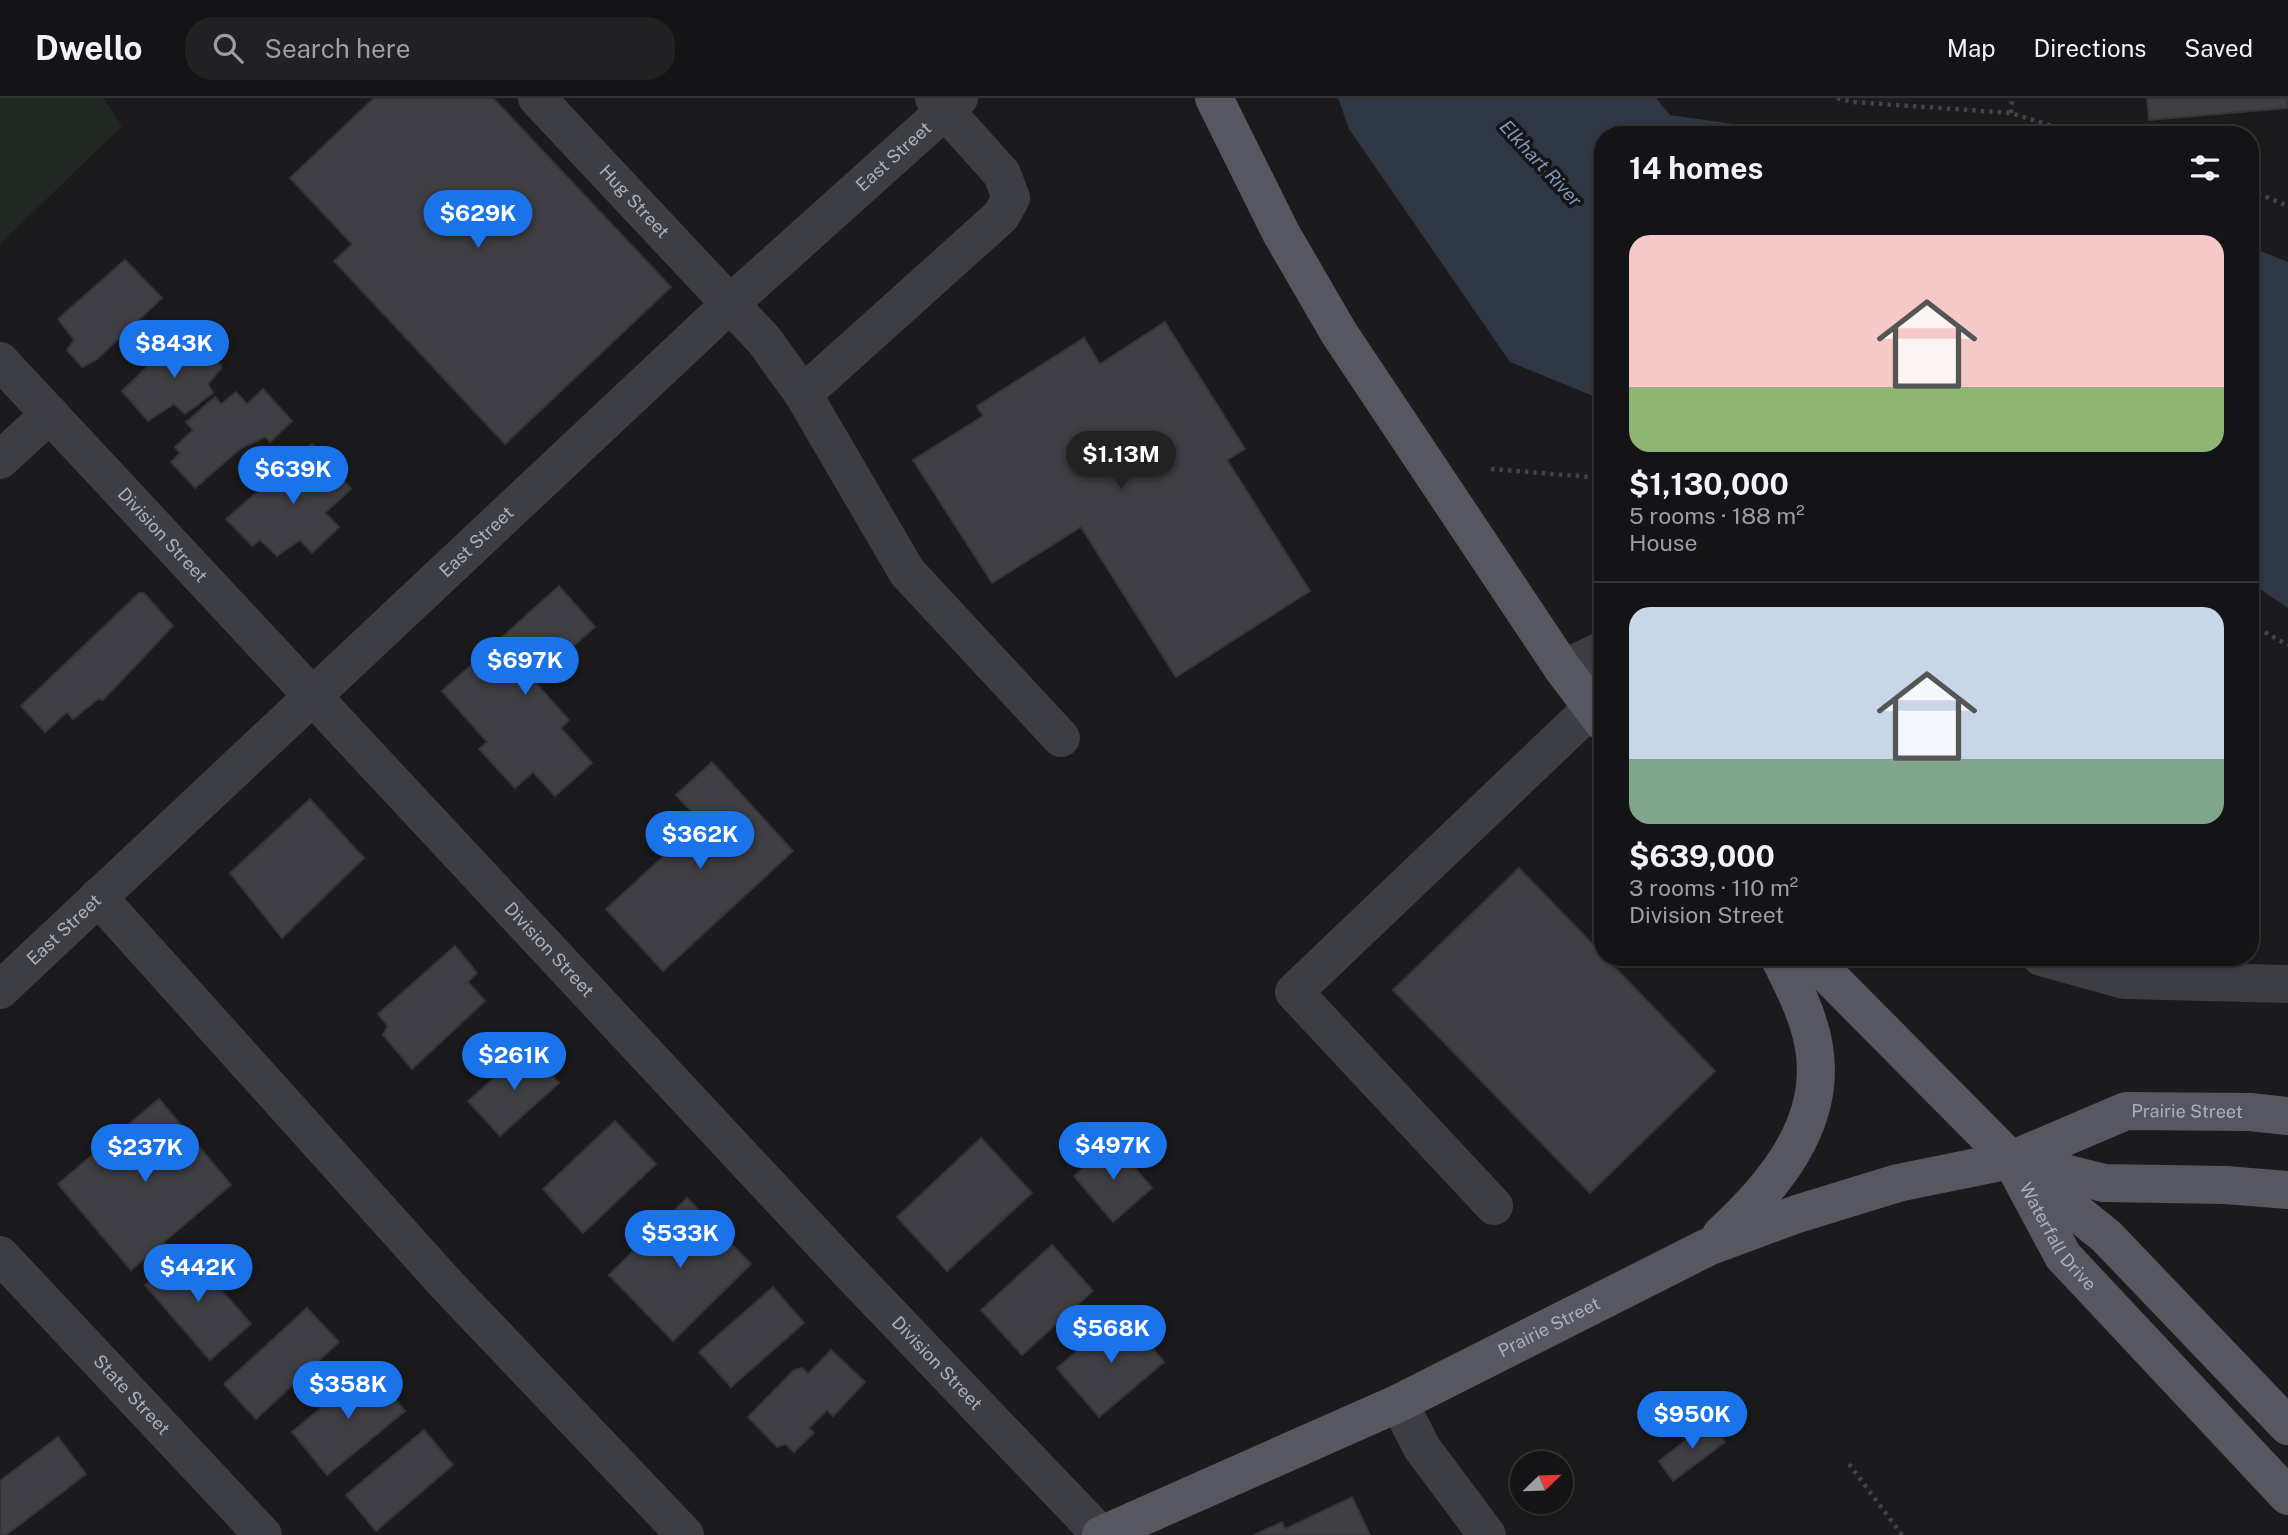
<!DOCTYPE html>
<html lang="en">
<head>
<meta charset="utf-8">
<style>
	body { margin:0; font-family:"Public Sans",sans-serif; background:#212123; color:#f1f3f6; height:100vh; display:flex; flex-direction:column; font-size:26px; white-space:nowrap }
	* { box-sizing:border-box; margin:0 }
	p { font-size:23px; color:#9d9ea1 }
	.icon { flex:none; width:38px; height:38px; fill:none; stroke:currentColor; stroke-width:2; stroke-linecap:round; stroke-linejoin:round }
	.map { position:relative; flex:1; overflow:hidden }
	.sheet { position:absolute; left:1594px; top:28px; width:665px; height:840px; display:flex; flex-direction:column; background:#141416; border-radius:28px; box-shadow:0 2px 5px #0004,0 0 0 2px #333335 }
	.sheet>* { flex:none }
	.needle { width:46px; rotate:67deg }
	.fabs { position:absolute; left:1510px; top:1353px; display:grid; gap:14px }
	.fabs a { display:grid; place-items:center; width:63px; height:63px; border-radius:50%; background:#141416; box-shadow:0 2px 5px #0004,0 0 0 2px #333335; font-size:35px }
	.price { position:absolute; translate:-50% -60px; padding:0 16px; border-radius:24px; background:#1a73e8; color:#fff; font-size:23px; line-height:46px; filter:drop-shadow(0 2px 4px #0008) }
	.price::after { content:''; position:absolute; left:50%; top:42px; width:21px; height:16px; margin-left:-10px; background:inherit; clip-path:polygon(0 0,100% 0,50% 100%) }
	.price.active { background:#222; color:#fff }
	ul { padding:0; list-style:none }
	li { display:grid; align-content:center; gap:14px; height:371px; padding:0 35px }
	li+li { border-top:2px solid #333335 }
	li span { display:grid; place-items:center; height:217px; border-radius:21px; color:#555 }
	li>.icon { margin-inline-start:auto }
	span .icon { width:126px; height:126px; fill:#fffc; stroke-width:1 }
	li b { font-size:30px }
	h2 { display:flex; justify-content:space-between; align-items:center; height:84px; padding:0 35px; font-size:30px }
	header { display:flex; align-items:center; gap:42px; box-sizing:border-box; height:98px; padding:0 35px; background:#141416; border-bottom:2px solid #333335 }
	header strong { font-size:33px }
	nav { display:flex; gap:38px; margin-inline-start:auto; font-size:24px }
	.search { width:490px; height:63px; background:#212123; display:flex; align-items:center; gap:18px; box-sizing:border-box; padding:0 24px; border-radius:28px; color:#9d9ea1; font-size:26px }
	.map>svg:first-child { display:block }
</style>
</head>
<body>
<header>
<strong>Dwello</strong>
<div class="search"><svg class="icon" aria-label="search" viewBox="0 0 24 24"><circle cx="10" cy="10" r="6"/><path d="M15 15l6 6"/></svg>Search here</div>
<nav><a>Map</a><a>Directions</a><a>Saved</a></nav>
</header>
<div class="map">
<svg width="2288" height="1437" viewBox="0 0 2288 1437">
	<rect width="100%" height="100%" fill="#1b1a1d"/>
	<path fill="#1f2922" d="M0 0H103L122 28 0 146Z"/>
	<g fill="#2e3743">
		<path d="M1338 0H1656L1670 17 1809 37H1603V302L1510 264 1349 31Z"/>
		<path d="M2251 149 2288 164V510L2251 485Z"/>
	</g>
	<g fill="#403f45" stroke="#353439" stroke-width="2">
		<path d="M374 0H493L671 189 505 346 334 163 352 146 290 80Z"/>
		<path d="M2147 0H2287L2288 10 2149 22Z"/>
		<path d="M125 162 162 200 96 262 82 269 67 252 74 242 58 221Z"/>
		<path d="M1165 224 1245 351 1227 362 1310 493 1176 579 1081 429 992 485 913 362 983 318 977 308 1084 240 1100 266Z"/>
		<path d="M180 237 200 257 206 251 222 269 208 286 213 295 185 316 174 306 148 323 122 293Z"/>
		<path d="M263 291 292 323 270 344 265 339 240 351 195 390 171 364 180 355 175 349 193 332 186 324 215 299 221 306 236 294 247 306Z"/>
		<path d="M312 346 351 391 325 415 339 429 312 455 300 442 277 458 260 442 252 448 226 421Z"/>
		<path d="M559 488 595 529 534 583 569 622 561 630 592 665 555 698 533 674 515 690 479 651 487 644 442 593Z"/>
		<path d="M139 495H144L173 528 103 602 98 601 73 621 67 614 45 634 21 608Z"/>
		<path d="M712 664 793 753 663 873 606 811 701 724 676 697Z"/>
		<path d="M310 701 364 760 282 840 230 775Z"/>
		<path d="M1519 770 1715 973 1590 1095 1393 892Z"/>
		<path d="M455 848 477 875 468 884 485 903 412 971 383 937 388 928 378 916Z"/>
		<path d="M527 950 559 985 500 1038 468 1003Z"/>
		<path d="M159 1001 231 1087 131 1172 58 1086Z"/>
		<path d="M615 1023 656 1066 583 1135 543 1091Z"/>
		<path d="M981 1040 1032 1095 947 1173 897 1119Z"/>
		<path d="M1113 1044 1152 1090 1113 1124 1074 1078Z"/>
		<path d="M687 1100 751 1166 673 1243 609 1177Z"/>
		<path d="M1052 1147 1093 1193 1022 1257 981 1212Z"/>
		<path d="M186 1151 251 1226 210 1262 145 1187Z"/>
		<path d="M773 1189 804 1225 731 1289 699 1254Z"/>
		<path d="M307 1210 339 1244 256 1321 224 1286Z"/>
		<path d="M1123 1214 1164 1264 1099 1319 1057 1270Z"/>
		<path d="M831 1252 865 1284 833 1318 827 1312 809 1330 814 1335 794 1354 785 1346 777 1349 748 1319 794 1272 802 1270 808 1276Z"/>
		<path d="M369 1270 405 1313 327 1377 292 1334Z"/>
		<path d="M1710 1324 1725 1344 1673 1383 1659 1363Z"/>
		<path d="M424 1332 453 1367 376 1433 346 1397Z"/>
		<path d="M58 1339 86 1376 6 1437H0V1383Z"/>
		<path d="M1352 1399 1370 1437H1254L1282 1424 1285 1431Z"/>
	</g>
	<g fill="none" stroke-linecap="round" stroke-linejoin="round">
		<g stroke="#41424a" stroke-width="4.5" stroke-dasharray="3.5 5" stroke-linecap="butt">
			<path d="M1837 0 1853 4 2011 15 2080 37"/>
			<path d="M2011 15 2012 0"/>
			<path d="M2250 92 2288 108"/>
			<path d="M1491 371 1603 380"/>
			<path d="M2250 526 2288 547"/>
			<path d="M1849 1366 1902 1437"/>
		</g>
		<g stroke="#3d3d44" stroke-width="38">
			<path id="s1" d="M537 0 764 242 803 296 907 474 1061 640"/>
			<path id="s2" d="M0 263 843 1167 1101 1437"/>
			<path d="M803 296 1001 118 1011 100 1002 76 934 0"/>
			<path d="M0 362 50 316"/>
			<path d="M1563 571 1603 552"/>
			<path d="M98 799 447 1187 685 1437"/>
			<path d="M2041 859 2124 882 2288 886"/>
			<path id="s3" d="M0 892 732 204 959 0"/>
			<path d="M1494 1108 1294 894 1592 610"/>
			<path id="s4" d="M0 1157 263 1437"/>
			<path d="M1399 1305 1422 1350 1487 1437"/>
		</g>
		<g stroke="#575762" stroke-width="38">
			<path d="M1214 0 1281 135 1339 235 1563 571 1603 624"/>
			<path d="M1810 859 2011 1062 2106 1138 2288 1328"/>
			<path d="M2024 1065 2104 1085 2226 1087 2288 1092"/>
			<path id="s5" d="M2019 1076 2063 1158 2288 1398"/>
			<path d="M1721 1137C1773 1089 1827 1026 1814 949 1809 918 1793 887 1779 859"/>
			<path id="s6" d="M1101 1437 1399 1305 1708 1149 1797 1116 1898 1085 2011 1062 2126 1013 2250 1014 2288 1018"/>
		</g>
	</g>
	<g text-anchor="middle" stroke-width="7" stroke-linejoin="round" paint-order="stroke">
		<g font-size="18" fill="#acafbe" stroke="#161518">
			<text dy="6" stroke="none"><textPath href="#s3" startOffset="1222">East Street</textPath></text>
			<text dy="6" stroke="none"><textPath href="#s1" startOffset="142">Hug Street</textPath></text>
			<text dy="6" stroke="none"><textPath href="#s2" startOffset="238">Division Street</textPath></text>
			<text dy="6" stroke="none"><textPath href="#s3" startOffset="654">East Street</textPath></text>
			<text dy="6" stroke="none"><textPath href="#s3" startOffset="88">East Street</textPath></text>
			<text dy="6" stroke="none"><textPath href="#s2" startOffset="805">Division Street</textPath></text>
			<text dy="6" stroke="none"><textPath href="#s6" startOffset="1174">Prairie Street</textPath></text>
			<text dy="6" stroke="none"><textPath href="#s5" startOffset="74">Waterfall Drive</textPath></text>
			<text dy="6" stroke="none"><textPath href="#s6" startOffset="494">Prairie Street</textPath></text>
			<text dy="6" stroke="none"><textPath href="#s2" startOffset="1372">Division Street</textPath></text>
			<text dy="6" stroke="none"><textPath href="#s4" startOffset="192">State Street</textPath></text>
		</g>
		<g font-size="19" font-style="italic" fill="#8097bb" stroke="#161518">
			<text transform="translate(1541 65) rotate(47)" y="7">Elkhart River</text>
		</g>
	</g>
</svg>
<div class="fabs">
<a><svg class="needle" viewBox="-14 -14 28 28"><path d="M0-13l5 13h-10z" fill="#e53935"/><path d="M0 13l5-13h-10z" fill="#9d9ea1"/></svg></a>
</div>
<b class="price" style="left:478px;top:152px">$629K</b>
<b class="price" style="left:174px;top:282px">$843K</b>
<b class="price active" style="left:1121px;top:393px">$1.13M</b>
<b class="price" style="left:293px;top:408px">$639K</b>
<b class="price" style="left:525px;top:599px">$697K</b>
<b class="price" style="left:700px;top:773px">$362K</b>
<b class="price" style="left:514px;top:994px">$261K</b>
<b class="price" style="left:1113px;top:1084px">$497K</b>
<b class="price" style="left:145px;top:1086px">$237K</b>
<b class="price" style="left:680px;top:1172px">$533K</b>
<b class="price" style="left:198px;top:1206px">$442K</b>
<b class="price" style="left:1111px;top:1267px">$568K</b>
<b class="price" style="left:348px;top:1323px">$358K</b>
<b class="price" style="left:1692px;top:1353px">$950K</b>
<section class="sheet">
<h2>14 homes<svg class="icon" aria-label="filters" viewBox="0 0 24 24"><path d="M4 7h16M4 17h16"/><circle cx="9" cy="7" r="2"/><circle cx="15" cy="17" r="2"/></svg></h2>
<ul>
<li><span style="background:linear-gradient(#f6c9c9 70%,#8fb573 0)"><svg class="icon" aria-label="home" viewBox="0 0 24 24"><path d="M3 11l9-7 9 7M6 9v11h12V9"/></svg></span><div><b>$1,130,000</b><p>5 rooms · 188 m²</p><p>House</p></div></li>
<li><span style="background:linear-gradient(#c9d6e8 70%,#7fa58c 0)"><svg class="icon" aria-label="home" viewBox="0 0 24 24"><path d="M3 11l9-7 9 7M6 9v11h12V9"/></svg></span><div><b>$639,000</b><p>3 rooms · 110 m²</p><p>Division Street</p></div></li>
</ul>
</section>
</div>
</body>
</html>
